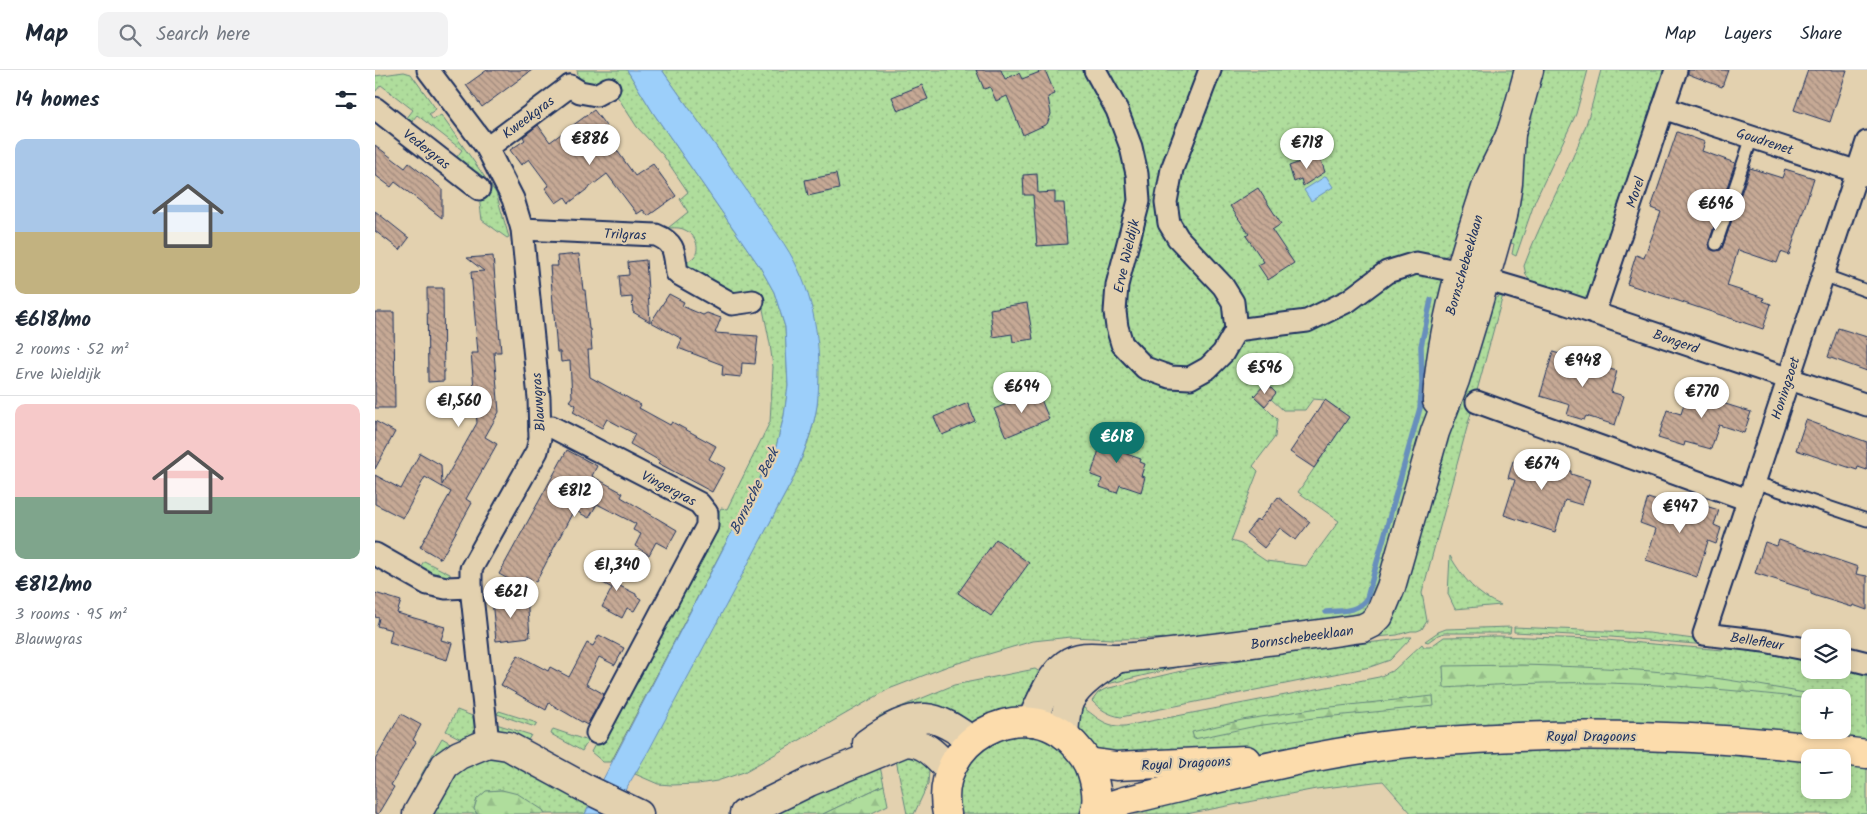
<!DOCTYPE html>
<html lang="en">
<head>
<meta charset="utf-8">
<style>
	body { margin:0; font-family:Kalam,sans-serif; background:#f2f2f3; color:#1f2937; height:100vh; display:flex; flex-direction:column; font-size:19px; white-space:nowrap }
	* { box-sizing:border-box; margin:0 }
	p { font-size:16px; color:#747a83 }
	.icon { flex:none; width:28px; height:28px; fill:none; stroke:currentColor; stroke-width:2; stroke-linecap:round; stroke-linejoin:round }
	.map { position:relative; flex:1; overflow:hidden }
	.sheet { display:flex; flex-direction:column; background:#fff; width:375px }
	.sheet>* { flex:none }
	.buttons { position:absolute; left:1426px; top:559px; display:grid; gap:10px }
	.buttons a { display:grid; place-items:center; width:50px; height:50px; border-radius:10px; background:#fff; box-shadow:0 2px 8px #0003; font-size:25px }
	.price { position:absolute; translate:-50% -42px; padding:0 11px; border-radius:18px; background:#fff; color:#222; font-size:16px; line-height:32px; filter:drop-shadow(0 1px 2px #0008) }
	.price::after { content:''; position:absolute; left:50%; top:30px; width:15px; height:11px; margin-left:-8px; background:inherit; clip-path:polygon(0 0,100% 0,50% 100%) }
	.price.on { background:#0f766e; color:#fff }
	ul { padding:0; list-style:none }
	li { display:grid; align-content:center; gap:10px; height:265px; padding:0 15px }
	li+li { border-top:1px solid #e0e1e3 }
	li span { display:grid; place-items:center; height:155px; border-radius:10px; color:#555 }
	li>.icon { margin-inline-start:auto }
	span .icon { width:90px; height:90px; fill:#fffc; stroke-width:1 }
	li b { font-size:21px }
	h2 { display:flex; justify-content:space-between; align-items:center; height:60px; padding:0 15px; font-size:21px }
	header { display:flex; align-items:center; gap:30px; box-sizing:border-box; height:70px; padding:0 25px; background:#fff; border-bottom:1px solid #e0e1e3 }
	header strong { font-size:24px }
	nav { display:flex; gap:28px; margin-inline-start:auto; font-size:18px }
	.search { width:350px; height:45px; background:#f2f2f3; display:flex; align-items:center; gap:12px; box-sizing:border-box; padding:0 18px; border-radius:10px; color:#747a83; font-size:19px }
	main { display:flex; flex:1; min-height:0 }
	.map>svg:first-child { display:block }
</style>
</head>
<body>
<header>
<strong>Map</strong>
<div class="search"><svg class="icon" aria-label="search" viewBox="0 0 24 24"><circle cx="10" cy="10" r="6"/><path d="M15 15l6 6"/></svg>Search here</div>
<nav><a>Map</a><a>Layers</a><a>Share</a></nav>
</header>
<main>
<section class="sheet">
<h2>14 homes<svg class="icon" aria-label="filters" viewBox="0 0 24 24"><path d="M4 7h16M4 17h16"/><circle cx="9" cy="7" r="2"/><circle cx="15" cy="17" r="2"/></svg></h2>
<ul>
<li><span style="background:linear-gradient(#a9c7e8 60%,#c2b280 0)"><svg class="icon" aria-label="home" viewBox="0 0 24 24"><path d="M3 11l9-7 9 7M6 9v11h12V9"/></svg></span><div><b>€618/mo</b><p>2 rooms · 52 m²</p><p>Erve Wieldijk</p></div></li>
<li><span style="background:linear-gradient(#f6c9c9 60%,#7fa58c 0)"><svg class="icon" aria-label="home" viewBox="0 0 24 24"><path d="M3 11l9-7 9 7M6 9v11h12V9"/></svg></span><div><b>€812/mo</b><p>3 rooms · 95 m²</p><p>Blauwgras</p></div></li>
</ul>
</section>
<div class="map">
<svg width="1492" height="744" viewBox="0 0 1492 744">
	<defs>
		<pattern id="grass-dots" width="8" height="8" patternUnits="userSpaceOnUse" patternTransform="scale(1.25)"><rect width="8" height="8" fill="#afdd9c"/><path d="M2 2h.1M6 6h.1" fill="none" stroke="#96be89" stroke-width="1.8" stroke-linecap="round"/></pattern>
		<pattern id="forest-firs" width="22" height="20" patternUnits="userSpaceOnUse" patternTransform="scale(1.25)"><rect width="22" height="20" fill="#afdd9c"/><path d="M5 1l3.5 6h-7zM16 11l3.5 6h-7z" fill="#96be89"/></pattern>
		<pattern id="building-back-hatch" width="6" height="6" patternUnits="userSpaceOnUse" patternTransform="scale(1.25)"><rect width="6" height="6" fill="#c6a995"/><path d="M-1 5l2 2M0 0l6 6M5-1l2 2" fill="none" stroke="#a08a7d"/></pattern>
	</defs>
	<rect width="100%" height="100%" fill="#e3d1af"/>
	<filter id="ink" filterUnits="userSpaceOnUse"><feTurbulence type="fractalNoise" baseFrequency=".02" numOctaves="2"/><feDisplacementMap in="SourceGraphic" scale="10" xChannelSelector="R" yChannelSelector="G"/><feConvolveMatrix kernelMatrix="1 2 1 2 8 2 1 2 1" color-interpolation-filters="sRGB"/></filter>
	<g filter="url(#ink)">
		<g fill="url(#grass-dots)" stroke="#65867d" fill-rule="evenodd">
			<path d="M202 0H252L279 44 385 197 399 222 410 257 413 316 409 346 401 377 236 692H228L216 682 346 438 352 439 395 352 398 297 395 274 387 234 381 220 358 228 305 196C309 193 315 191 319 187 326 178 320 164 310 160 305 157 299 158 293 158L313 142 305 129 313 122 288 85 262 57 242 26 234 9 219 17C209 14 203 11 202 0Z"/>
			<path d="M287 0H1141L1122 66 1085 159C1079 164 1078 177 1073 185L1063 189 1064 207 1072 219 1054 343 1011 519 988 546 851 568 737 569 696 567 658 571 573 596 514 619 369 702 342 711 323 714 297 715 283 714 260 704 417 411C427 387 439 361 442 334 444 311 443 288 441 265L350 89ZM891 314 901 323 896 329 908 340H930L938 329 950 330 974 347 923 422 964 451 931 496 891 491 866 474 856 471 883 401 878 396 900 367 902 349 879 326Z"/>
			<path d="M1165 0H1213L1201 44 1160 131 1141 186 1137 184 1139 174 1126 170 1146 67Z"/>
			<path d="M1226 0H1294L1214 226 1204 229 1155 211 1151 205 1149 196C1166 150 1190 108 1208 63 1216 42 1220 21 1226 0Z"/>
			<path d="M29 2 36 4 61 39 54 44 58 50 66 45 121 123 134 167 132 168 107 150 104 127 78 92 87 80 42 45 33 56 28 53 38 40 6 15 0 22V6Z"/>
			<path d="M1128 225 1047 523 1052 551 1047 559 1042 561H1036L1022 565 983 569 993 563 1064 386 1117 230Z"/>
			<path d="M1075 486C1088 508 1102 526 1126 535L1080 539 1073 524Z"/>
			<path d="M49 491 75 504V508L43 501Z"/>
			<path d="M1136 557 1135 563H1069L1063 565 1053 572 1050 571 1063 562 1071 559Z"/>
			<path d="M1139 557 1274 563 1348 573 1344 576 1236 567 1139 562Z"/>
			<path d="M1123 566 1219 569 1348 580 1351 578 1352 574 1435 588V600H1468V595L1492 600V675L1152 654 1103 655 893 682 744 691 728 687 701 666V633C718 642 727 658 750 656L1004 607 1019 600 1047 574 1049 577H1055L1069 567ZM1435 628H1468V660H1435Z"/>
			<path d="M1031 567H1037L1015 590 995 597 746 647C734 645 726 640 717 631L723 623 730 619 815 599 912 582 1027 569Z"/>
			<path d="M813 588 814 594 813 595 728 615 732 607Z"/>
			<path d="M660 599 670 605 660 611 645 638 611 651 595 656 506 655 504 646 579 615Z"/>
			<path d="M82 640 100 647C101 658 99 665 90 671L71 661Z"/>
			<path d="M124 641 162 653 160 657 122 644Z"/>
			<path d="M118 653 156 665 152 672 122 662Z"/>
			<path d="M178 659 213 671 207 681 176 664Z"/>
			<path d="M653 664 677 672 687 679 702 698 709 721 707 744H584L582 720 597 687 628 666Z"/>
			<path d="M67 668 77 674 49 713 41 714Z"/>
			<path d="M1298 679 1435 688V720H1468V692L1492 695V744H1037L1008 711 941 719 811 744H741L850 717 1019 686 1152 680Z"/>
			<path d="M520 685C535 686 544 687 554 700L553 714 539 744H532Z"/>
			<path d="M109 687H126L216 732 210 744H170L168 740 127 720 112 721 102 729 99 739 102 744H49L79 701Z"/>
			<path d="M504 692 509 715 448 744H388Z"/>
		</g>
		<g fill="url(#forest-firs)" stroke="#65867d">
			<path d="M1146 595C1215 597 1285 599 1353 610 1387 615 1421 622 1455 627L1435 628V629C1347 618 1257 611 1168 613 1135 614 1102 616 1069 618L1068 596Z"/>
			<path d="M1058 626 1059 636 939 648 881 656 819 669 817 662 867 650 937 639Z"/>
			<path d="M509 715 513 735 495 744H448Z"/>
			<path d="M127 720 143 724 168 740 170 744H102L99 739 102 729 111 721Z"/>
		</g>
		<g fill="#9ccffa" stroke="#688fbc">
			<path d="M252 0H287C318 44 349 87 379 131 394 153 413 176 424 201 443 241 447 293 442 336 438 362 427 387 417 411L273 682 249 722 239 744H210L401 377 409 346 413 316 410 257 399 222 385 197 279 44Z"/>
			<path d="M951 106 958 117 936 131 929 120Z"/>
		</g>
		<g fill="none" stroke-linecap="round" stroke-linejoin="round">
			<path stroke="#688fbc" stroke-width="5.5" d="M951 542C967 540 982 543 992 528L1045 338 1047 314 1046 276 1056 230"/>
		</g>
		<g fill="url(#building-back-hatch)" stroke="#1b2f5e">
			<path d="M112 0H157L107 37 91 15Z"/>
			<path d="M601 0H626L630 9 644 3 647 9 670 0 680 24 673 27 676 44 672 54 648 65 632 26 621 31 615 17 609 19Z"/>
			<path d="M1313 0H1353L1347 17 1313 4Z"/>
			<path d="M1433 0H1472L1455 52 1419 40Z"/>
			<path d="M547 15 553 29 523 41 517 27Z"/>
			<path d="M219 40 231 56 227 59 260 106 278 94 301 126 273 146 268 140 262 144 232 104 194 133 190 127 181 133 170 118 174 116 154 89 146 95 135 80 150 70 148 67 163 55 175 72Z"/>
			<path d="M1302 62 1330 72 1327 81 1360 93 1334 172 1335 179 1339 181 1346 180 1348 176 1375 98 1407 108 1410 99 1439 108 1414 185 1406 182 1402 193 1363 180 1352 216 1389 228 1388 231 1396 234 1388 259 1252 214 1261 185 1269 188 1286 142 1276 138Z"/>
			<path d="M0 75 30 98 34 93 67 119V148L20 112 16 117 0 105Z"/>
			<path d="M944 85 950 102 928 116 926 109 919 112 914 96Z"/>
			<path d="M461 104 464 119 433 126 430 110Z"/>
			<path d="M662 104 663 123 680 122V133H689L692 174 662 176 658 125H649L648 105Z"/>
			<path d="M883 118 906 154 897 160 919 193 893 210 883 195 889 192 871 166 874 164 855 136Z"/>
			<path d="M0 141 34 168 25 180 0 161Z"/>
			<path d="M204 184 208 220H210L214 259H215L217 280H213L215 307 266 335 264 338 295 355 297 352 341 376 334 389 350 398 337 422 283 393 285 391 255 374 260 364 232 349 227 358 198 342 201 335 194 331 197 327 195 291 186 292 185 282H182L175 196H183L182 186Z"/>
			<path d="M118 186 126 282H119L124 342 110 367 122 374 91 429 97 433 66 489 45 477 76 422 50 407 28 448 0 434V405L26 419 45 383 66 395 67 415 102 353 96 283H103L96 202 109 201 92 188Z"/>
			<path d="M271 190 275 252 258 242 257 227 246 228 244 206 254 205 253 192Z"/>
			<path d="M52 218H68L69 311 53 312Z"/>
			<path d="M294 224 309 232 307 236 328 245 332 243 346 248 340 263 383 266 380 294 367 293 366 307 347 305 348 295 303 278 307 269 276 252Z"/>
			<path d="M652 233 658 269 638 272 637 264 618 267 615 239Z"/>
			<path d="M0 242H19L20 338H0Z"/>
			<path d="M1463 258 1492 267V301L1453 287Z"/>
			<path d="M1178 282 1211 292 1213 284 1229 289 1227 297 1242 301 1236 322 1249 326 1240 355 1211 346 1209 350 1192 345 1195 335 1165 326Z"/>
			<path d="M891 313 901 323 890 336 879 326Z"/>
			<path d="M1315 315 1346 325 1344 332 1376 342 1369 363 1344 355 1336 379 1310 372 1309 376 1283 368 1292 340 1306 344Z"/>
			<path d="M663 322 674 349 631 367 619 339Z"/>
			<path d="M950 330 974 347 939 398 915 382Z"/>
			<path d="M593 333 600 351 567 365 559 347Z"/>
			<path d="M1431 350 1492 372V400L1483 397 1482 400 1421 380Z"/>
			<path d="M0 351 20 362 0 399Z"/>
			<path d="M732 355 750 361 743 381 766 389 765 392 770 394 766 406 770 407 766 422 745 415 742 423 725 417 727 409 716 405Z"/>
			<path d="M1150 379 1177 387 1174 394 1196 401V404L1215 410 1207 435 1190 430 1180 462 1129 445 1140 410 1133 408 1138 391 1146 394Z"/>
			<path d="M192 380 222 396 217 406 248 423 246 427 302 460 292 478 281 472 274 485 260 476 266 464 258 460 261 454 222 434 214 448 199 440 161 512 150 506 151 519 124 504Z"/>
			<path d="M903 427 935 452 921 470 905 458 889 478 871 463 882 449 884 451Z"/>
			<path d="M1273 428 1292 434 1293 432 1315 439 1317 432 1344 440 1339 455 1346 458 1341 474 1333 471 1322 507 1271 490 1281 459 1265 453Z"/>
			<path d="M621 469 654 493 616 546 583 523Z"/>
			<path d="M1404 470 1483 497 1481 504 1492 506V540L1478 535 1477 537 1441 526 1436 524V521L1380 503 1390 472 1402 476Z"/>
			<path d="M230 492 247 502 241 514 261 524V526L266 529 259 541 252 538 247 548 227 537 237 518 221 509Z"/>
			<path d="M0 523 26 531 22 543 70 557 66 570 77 573 72 590 14 573 17 560 2 556 4 548 0 547Z"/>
			<path d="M152 527 155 567 121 571 117 530Z"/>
			<path d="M224 565 249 578 240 595 224 587 211 614 229 624 212 655 174 633 171 640 126 615 143 585 173 601 175 597 194 607 212 573 218 576Z"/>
			<path d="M26 644 46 655 38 670 41 672 16 715 19 717 3 744H0V690Z"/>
		</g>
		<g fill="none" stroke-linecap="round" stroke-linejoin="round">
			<g stroke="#1b2f5e" stroke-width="15">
				<g id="service">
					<path d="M1341 174 1377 67"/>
					<path d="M1448 205 1492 221"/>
					<path d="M1379 412 1492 450"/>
				</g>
			</g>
			<g stroke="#1b2f5e" stroke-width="25">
				<g id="minor">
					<path d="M53 0 112 78 138 129 147 159 164 328 165 368 162 381 96 499V517L113 673"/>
					<path d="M720 0 742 40 756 77 762 104 764 131 742 215 740 242 742 257 747 274 770 298 795 307 815 308 833 298 848 283 861 260 858 232 848 216 803 168 794 153 791 132 797 99 835 0"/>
					<path d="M195 16 205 22 221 25 234 18"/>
					<path d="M0 38 104 119"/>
					<path d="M1288 38 1492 105"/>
					<path d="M112 78 195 16"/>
					<path d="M147 159 281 165C301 173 299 183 302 203L357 234 378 231"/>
					<path d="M1219 243 1301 0"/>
					<path d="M861 260 932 251 973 231 1012 202 1041 193 1086 202 1180 230 1492 335"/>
					<path d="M1102 332 1373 430"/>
					<path d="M165 359 177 357 324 433 332 443V456L222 663"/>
					<path d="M0 484 53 514 71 518 96 517"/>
					<path d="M1435 580 1389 571 1329 564 1492 72"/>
					<path d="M1468 587 1492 593"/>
				</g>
			</g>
			<g stroke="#1b2f5e" stroke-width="31">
				<g id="tertiary">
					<path d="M1062 331C1066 257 1089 184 1112 115 1119 97 1129 80 1136 63 1143 42 1148 21 1154 0"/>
					<path d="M656 652C665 634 674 607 691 594 707 582 728 589 746 588 827 581 907 569 988 558L996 554 1004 546 1016 517 1060 362 1080 310 1100 244 1128 146 1133 113 1136 63"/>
					<path d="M689 665C690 654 690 640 695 630 704 613 728 598 743 588"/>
					<path d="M492 673C507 662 530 647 550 648 567 649 583 661 596 670"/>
					<path d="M42 744 70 695 84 685 113 673 133 676 212 719 264 744"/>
					<path d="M369 744 434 712 531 672C552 673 561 686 575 700"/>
				</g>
			</g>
			<g stroke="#1b2f5e" stroke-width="31">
				<g id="primary">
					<path d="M713 692 741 696 871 690"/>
					<path d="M721 740 749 731C843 709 937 683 1033 673 1056 671 1078 671 1101 669 1233 661 1361 667 1492 684"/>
					<path d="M572 744C556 672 648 619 699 674 707 683 714 691 717 703 721 716 724 730 719 744"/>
				</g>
			</g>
			<use href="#service" stroke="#e3d1af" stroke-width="11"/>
			<use href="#minor" stroke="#e3d1af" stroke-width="21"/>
			<use href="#tertiary" stroke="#e3d1af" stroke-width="28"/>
			<use href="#primary" stroke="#fcdcac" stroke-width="28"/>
		</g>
	</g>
	<g text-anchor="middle" stroke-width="4.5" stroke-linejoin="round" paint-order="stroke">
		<g font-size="14" fill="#1b2f5e" stroke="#e3d1af">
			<text transform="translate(153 47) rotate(-37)" y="5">Kweekgras</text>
			<text transform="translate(1390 71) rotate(18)" y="5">Goudrenet</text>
			<text transform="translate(52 79) rotate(38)" y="5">Vedergras</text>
			<text transform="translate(1260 122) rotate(-72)" y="5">Morel</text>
			<text transform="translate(250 164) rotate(2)" y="5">Trilgras</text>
			<text transform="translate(751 186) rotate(-77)" y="5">Erve Wieldijk</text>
			<text transform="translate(1089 195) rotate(-74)" y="5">Bornschebeeklaan</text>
			<text transform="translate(1301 271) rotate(19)" y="5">Bongerd</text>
			<text transform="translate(1410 318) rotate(-72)" y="5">Honingzoet</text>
			<text transform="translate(163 332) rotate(-94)" y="5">Blauwgras</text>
			<text transform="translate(294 418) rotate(28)" y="5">Vingergras</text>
			<text transform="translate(927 567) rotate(-8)" y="5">Bornschebeeklaan</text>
			<text transform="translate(1382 571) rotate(9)" y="5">Bellefleur</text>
			<text x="1216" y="671">Royal Dragoons</text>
			<text transform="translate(811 693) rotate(-3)" y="5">Royal Dragoons</text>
		</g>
		<g font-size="15" font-style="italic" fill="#283f6e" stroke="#e3d1af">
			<text transform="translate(379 421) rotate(-64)" y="5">Bornsche Beek</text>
		</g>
	</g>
</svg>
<div class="buttons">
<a><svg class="icon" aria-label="layers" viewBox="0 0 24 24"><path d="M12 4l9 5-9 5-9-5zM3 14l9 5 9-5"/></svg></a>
<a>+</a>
<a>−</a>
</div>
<b class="price" style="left:215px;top:96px">€886</b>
<b class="price" style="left:932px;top:100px">€718</b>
<b class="price" style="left:1341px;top:161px">€696</b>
<b class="price" style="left:1208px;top:318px">€948</b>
<b class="price" style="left:890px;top:325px">€596</b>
<b class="price" style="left:647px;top:344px">€694</b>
<b class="price" style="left:1327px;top:349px">€770</b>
<b class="price" style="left:84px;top:358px">€1,560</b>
<b class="price on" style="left:742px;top:394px">€618</b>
<b class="price" style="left:1167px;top:421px">€674</b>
<b class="price" style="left:200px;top:448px">€812</b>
<b class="price" style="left:1305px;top:464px">€947</b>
<b class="price" style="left:242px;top:522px">€1,340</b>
<b class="price" style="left:136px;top:549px">€621</b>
</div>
</main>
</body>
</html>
